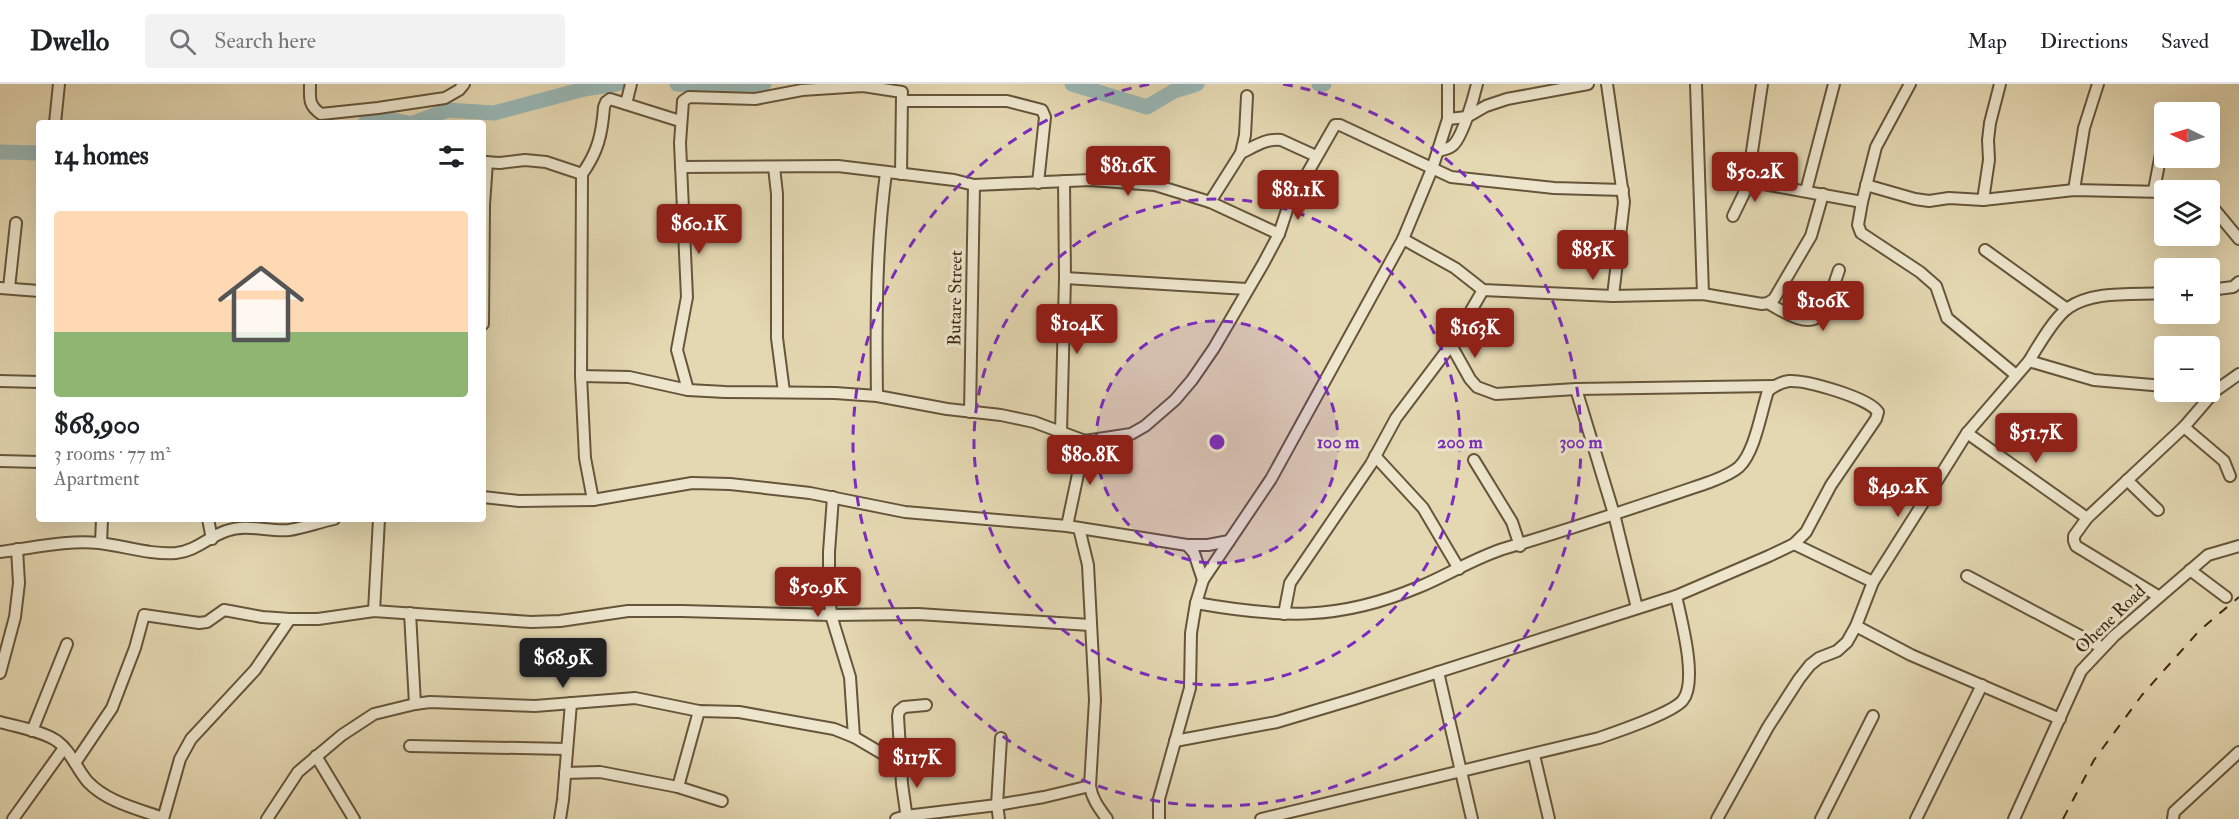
<!DOCTYPE html>
<html lang="en">
<head>
<meta charset="utf-8">
<style>
	body { margin:0; font-family:"IM FELL Double Pica",serif; background:#f2f2f2; color:#202124; height:100vh; display:flex; flex-direction:column; font-size:22px; white-space:nowrap }
	* { box-sizing:border-box; margin:0 }
	p { font-size:20px; color:#757577 }
	.icon { flex:none; width:33px; height:33px; fill:none; stroke:currentColor; stroke-width:2; stroke-linecap:round; stroke-linejoin:round }
	.map { position:relative; flex:1; overflow:hidden }
	.side { position:absolute; left:36px; top:36px; width:450px; height:402px; display:flex; flex-direction:column; background:#fff; border-radius:6px; box-shadow:0 6px 24px #0002 }
	.side>* { flex:none }
	.needle { width:39px; rotate:275deg }
	.controls { position:absolute; left:2154px; top:18px; display:grid; gap:12px }
	.controls a { display:grid; place-items:center; width:66px; height:66px; border-radius:6px; background:#fff; box-shadow:0 6px 24px #0002; font-size:30px }
	.price { position:absolute; translate:-50% -51px; padding:0 14px; border-radius:6px; background:#8f2418; color:#fff; font-size:20px; line-height:39px; filter:drop-shadow(0 2px 3px #0008) }
	.price::after { content:''; position:absolute; left:50%; top:36px; width:18px; height:14px; margin-left:-9px; background:inherit; clip-path:polygon(0 0,100% 0,50% 100%) }
	.price.on { background:#222; color:#fff }
	ul { padding:0; list-style:none }
	li { display:grid; align-content:center; gap:12px; height:318px; padding:0 18px }
	li span { display:grid; place-items:center; height:186px; border-radius:6px; color:#555 }
	li>.icon { margin-inline-start:auto }
	span .icon { width:108px; height:108px; fill:#fffc; stroke-width:1 }
	li b { font-size:26px }
	h2 { display:flex; justify-content:space-between; align-items:center; height:72px; padding:0 18px; font-size:26px }
	header { display:flex; align-items:center; gap:36px; box-sizing:border-box; height:84px; padding:0 30px; background:#fff; border-bottom:2px solid #e0e0e0 }
	header strong { font-size:28px }
	nav { display:flex; gap:33px; margin-inline-start:auto; font-size:21px }
	.search { width:420px; height:54px; background:#f2f2f2; display:flex; align-items:center; gap:15px; box-sizing:border-box; padding:0 21px; border-radius:6px; color:#757577; font-size:22px }
	.map>svg:first-child { display:block }
</style>
</head>
<body>
<header>
<strong>Dwello</strong>
<div class="search"><svg class="icon" aria-label="search" viewBox="0 0 24 24"><circle cx="10" cy="10" r="6"/><path d="M15 15l6 6"/></svg>Search here</div>
<nav><a>Map</a><a>Directions</a><a>Saved</a></nav>
</header>
<div class="map">
<svg width="2239" height="735" viewBox="0 0 2239 735">
	<rect width="100%" height="100%" fill="#e4d8b2"/>
	<filter id="stains"><feTurbulence type="fractalNoise" baseFrequency=".00333" numOctaves="4"/><feColorMatrix values="0 0 0 0 .2 0 0 0 0 .09 0 0 0 0 .02 0 0 0 .5 -.17"/></filter>
	<radialGradient id="worn" r=".72"><stop offset=".6" stop-color="#630" stop-opacity="0"/><stop offset="1" stop-color="#630" stop-opacity=".3"/></radialGradient>
	<g fill="none" stroke-linecap="round" stroke-linejoin="round">
		<g stroke="#99b8b6" stroke-width="15">
			<path d="M677 0 726 5 764 0"/>
			<path d="M1072 0 1147 23 1174 7 1197 0"/>
			<path d="M1319 0H1324"/>
			<path d="M365 39 372 32 409 39"/>
			<path d="M413 39 448 26 494 29 584 5 617 0"/>
			<path d="M0 68 39 69"/>
		</g>
		<g stroke="#66553a" stroke-width="14">
			<g id="minor">
				<path d="M310 0C310 15 308 21 321 30L378 24 445 14 459 6 464 0"/>
				<path d="M1607 0 1624 118 1613 212"/>
				<path d="M1696 0 1703 210"/>
				<path d="M1762 0 1749 88 1751 95 1758 99 1862 118"/>
				<path d="M1910 0 1876 63 1862 118 1858 141 1861 149 1920 188 1936 202 1947 234 2016 291"/>
				<path d="M902 17H1007L1042 26 1045 33 1038 99"/>
				<path d="M626 20 631 0"/>
				<path d="M1448 35 1467 33 1486 22 1507 15 1588 0"/>
				<path d="M55 39 59 0"/>
				<path d="M1438 67C1442 66 1448 65 1452 62 1462 55 1474 13 1477 0"/>
				<path d="M1241 69C1254 63 1266 54 1281 56L1316 72"/>
				<path d="M483 78 500 79 525 76 546 78 582 90"/>
				<path d="M681 83 838 82 954 96 974 101 1091 96 1155 101 1210 118 1279 150"/>
				<path d="M774 83 777 110V254L784 308"/>
				<path d="M901 90 902 12"/>
				<path d="M1866 101 1915 115 1929 117 1949 114 1983 116 2074 106 2164 108"/>
				<path d="M2074 106 2084 44 2098 0"/>
				<path d="M2154 106 2164 54"/>
				<path d="M1806 107 1834 0"/>
				<path d="M1983 116 1989 76 1988 56 1990 39 2000 0"/>
				<path d="M1210 118 1241 69 1245 51 1247 12"/>
				<path d="M2210 120 2239 155"/>
				<path d="M1733 132 1751 95"/>
				<path d="M1403 155 1455 184 1483 206 1613 212 1703 210 1762 220 1768 219 1774 215 1811 152 1823 110"/>
				<path d="M1985 166 2067 225"/>
				<path d="M1065 194 1247 205"/>
				<path d="M0 204 39 207"/>
				<path d="M9 204 16 139"/>
				<path d="M2210 206 2233 203 2239 198"/>
				<path d="M1768 219C1822 252 1822 235 1839 186"/>
				<path d="M483 240 484 121 487 78"/>
				<path d="M1451 261 1470 295 1477 303 1496 310 1576 305 1773 302"/>
				<path d="M2029 277C2038 262 2054 234 2068 224 2094 206 2134 211 2164 209"/>
				<path d="M581 292 629 293 688 306 725 308 835 309 877 312 947 325 1001 331 1034 338 1085 357 1131 350 1145 342 1175 316 1192 296 1214 264 1263 180 1279 150 1288 123 1335 41H1340L1451 93 1554 104 1623 106"/>
				<path d="M0 297 39 298"/>
				<path d="M1576 305 1614 430 1637 524"/>
				<path d="M688 306 677 266 687 213 680 59 683 17 689 13 755 15 802 6 863 2 902 8"/>
				<path d="M2186 308 2208 314"/>
				<path d="M877 312C876 237 876 163 886 89"/>
				<path d="M970 328 974 101"/>
				<path d="M2184 343 2224 377 2230 392"/>
				<path d="M1061 348 1065 194 1064 97"/>
				<path d="M1967 349 2087 434"/>
				<path d="M1375 372 1423 424 1459 485"/>
				<path d="M1474 376 1512 438 1520 462"/>
				<path d="M0 377 39 378"/>
				<path d="M2127 396 2158 426"/>
				<path d="M483 413 519 417 593 416 692 399 730 400 810 409 905 428 1067 442 1187 461H1208L1229 457"/>
				<path d="M833 413 829 468V503L831 531 850 593 854 653"/>
				<path d="M593 416 585 374 581 292 582 90C598 68 602 50 604 23L606 18 610 15 680 37"/>
				<path d="M208 435 212 455"/>
				<path d="M1067 442 1085 357"/>
				<path d="M1079 444 1088 481 1095 616 1090 702C1092 715 1099 724 1107 735"/>
				<path d="M101 459 102 435"/>
				<path d="M1794 460 1873 498"/>
				<path d="M1187 461 1194 469 1203 496"/>
				<path d="M0 468C34 464 65 456 99 459 125 462 150 471 176 469 196 467 208 453 226 447 247 439 268 448 289 446 304 444 319 438 334 435"/>
				<path d="M2190 486 2226 513"/>
				<path d="M1967 492 2101 563"/>
				<path d="M2158 512 2076 462 2074 457V452L2087 434 2184 343 2215 307 2239 290"/>
				<path d="M374 527 379 435"/>
				<path d="M410 529 415 620"/>
				<path d="M1284 530 1290 499 1371 380 1396 334 1451 261 1483 206"/>
				<path d="M1856 542 1911 571 2060 635"/>
				<path d="M1438 588 1472 735"/>
				<path d="M0 589 15 533 19 499 17 465"/>
				<path d="M0 638C18 643 42 647 57 657 71 667 77 686 88 698 107 718 138 725 163 734"/>
				<path d="M32 647 67 560"/>
				<path d="M1175 657 1277 638 1354 615 1676 512 1769 472 1794 460 1806 448 1831 401 1876 335 1878 328C1869 314 1807 296 1789 297 1781 298 1774 302 1768 307 1761 328 1755 368 1739 383 1731 390 1720 394 1710 398 1642 421 1575 444 1506 464 1476 473 1448 491 1419 503 1338 537 1281 534 1196 519"/>
				<path d="M410 662 567 665"/>
				<path d="M1534 671 1549 735"/>
				<path d="M316 672 354 735"/>
				<path d="M75 679 112 624 135 564 144 531 199 539 207 538 224 526 262 533 290 535H318L374 527 531 538 560 537 628 527H682L831 531 918 530 1090 541"/>
				<path d="M565 689 600 688 678 703 722 717"/>
				<path d="M678 703 699 627"/>
				<path d="M13 735 64 664"/>
				<path d="M163 735 180 675 191 655 255 586 290 535"/>
				<path d="M267 735 298 688 342 651 374 630 415 620 430 618 535 622 635 614 699 627 739 628 834 645 854 653 900 680"/>
				<path d="M560 735 563 716 571 619"/>
				<path d="M896 735 906 732 997 721 1044 713 1090 702"/>
				<path d="M907 735 902 700 898 632 899 627 904 623 926 621"/>
				<path d="M999 735 997 721 1001 654"/>
				<path d="M1159 735V715L1190 604 1191 549 1196 519 1203 496 1271 395 1403 155 1432 85 1448 35V0"/>
				<path d="M1261 735 1599 654C1616 648 1673 629 1683 616 1698 597 1681 535 1676 512"/>
				<path d="M1717 735 1768 643 1799 595 1810 581 1819 574 1837 567 1847 558 1856 542 1873 498 1935 400 1967 349 2029 277 2094 296 2164 302"/>
				<path d="M1821 735 1873 632"/>
				<path d="M1916 735 1982 601"/>
				<path d="M2014 735 2081 587 2114 552 2208 471 2239 462"/>
				<path d="M2173 735 2174 728 2239 668"/>
			</g>
		</g>
		<use href="#minor" stroke="#ede6cd" stroke-width="10"/>
		<path stroke="#3c2912" stroke-width="2" stroke-dasharray="10 10" stroke-linecap="butt" d="M2063 735 2094 676 2142 611 2199 547 2239 513"/>
	</g>
	<circle cx="1217" cy="358" r="121" fill="#7b2cbf" fill-opacity=".12"/>
	<g fill="none" stroke="#7b2cbf" stroke-width="3" stroke-dasharray="10 8">
		<circle cx="1217" cy="358" r="121"/>
		<circle cx="1217" cy="358" r="243"/>
		<path d="M1283 0A364 364 0 1 1 1151 0"/>
	</g>
	<g text-anchor="middle" stroke-width="6" stroke-linejoin="round" paint-order="stroke">
		<g font-size="18" fill="#3c2912" stroke="#ede6cd">
			<text transform="translate(955 214) rotate(-89)" y="6">Butare Street</text>
			<text transform="translate(2110 535) rotate(-44)" y="6">Ohene Road</text>
		</g>
	</g>
	<circle cx="1217" cy="358" r="9" fill="#7b2cbf" stroke="#ede6cd" stroke-width="3"/>
	<g font-size="18" text-anchor="middle" font-weight="bold" fill="#7b2cbf" stroke="#ede6cd" stroke-width="6" stroke-linejoin="round" paint-order="stroke">
		<text x="1338" y="364">100 m</text>
		<text x="1460" y="364">200 m</text>
		<text x="1581" y="364">300 m</text>
	</g>
	<rect width="100%" height="100%" filter="url(#stains)"/>
	<rect width="100%" height="100%" fill="url(#worn)"/>
</svg>
<div class="controls">
<a><svg class="needle" viewBox="-14 -14 28 28"><path d="M0-13l5 13h-10z" fill="#e53935"/><path d="M0 13l5-13h-10z" fill="#757577"/></svg></a>
<a><svg class="icon" aria-label="layers" viewBox="0 0 24 24"><path d="M12 4l9 5-9 5-9-5zM3 14l9 5 9-5"/></svg></a>
<a>+</a>
<a>−</a>
</div>
<b class="price" style="left:1128px;top:113px">$81.6K</b>
<b class="price" style="left:1755px;top:119px">$50.2K</b>
<b class="price" style="left:1298px;top:137px">$81.1K</b>
<b class="price" style="left:699px;top:171px">$60.1K</b>
<b class="price" style="left:1593px;top:197px">$85K</b>
<b class="price" style="left:1823px;top:248px">$106K</b>
<b class="price" style="left:1077px;top:271px">$104K</b>
<b class="price" style="left:1475px;top:275px">$163K</b>
<b class="price" style="left:2036px;top:380px">$51.7K</b>
<b class="price" style="left:1090px;top:402px">$80.8K</b>
<b class="price" style="left:1898px;top:434px">$49.2K</b>
<b class="price" style="left:818px;top:534px">$50.9K</b>
<b class="price on" style="left:563px;top:605px">$68.9K</b>
<b class="price" style="left:917px;top:705px">$117K</b>
<section class="side">
<h2>14 homes<svg class="icon" aria-label="filters" viewBox="0 0 24 24"><path d="M4 7h16M4 17h16"/><circle cx="9" cy="7" r="2"/><circle cx="15" cy="17" r="2"/></svg></h2>
<ul>
<li><span style="background:linear-gradient(#ffd9b3 65%,#8fb573 0)"><svg class="icon" aria-label="home" viewBox="0 0 24 24"><path d="M3 11l9-7 9 7M6 9v11h12V9"/></svg></span><div><b>$68,900</b><p>3 rooms · 77 m²</p><p>Apartment</p></div></li>
</ul>
</section>
</div>
</body>
</html>
